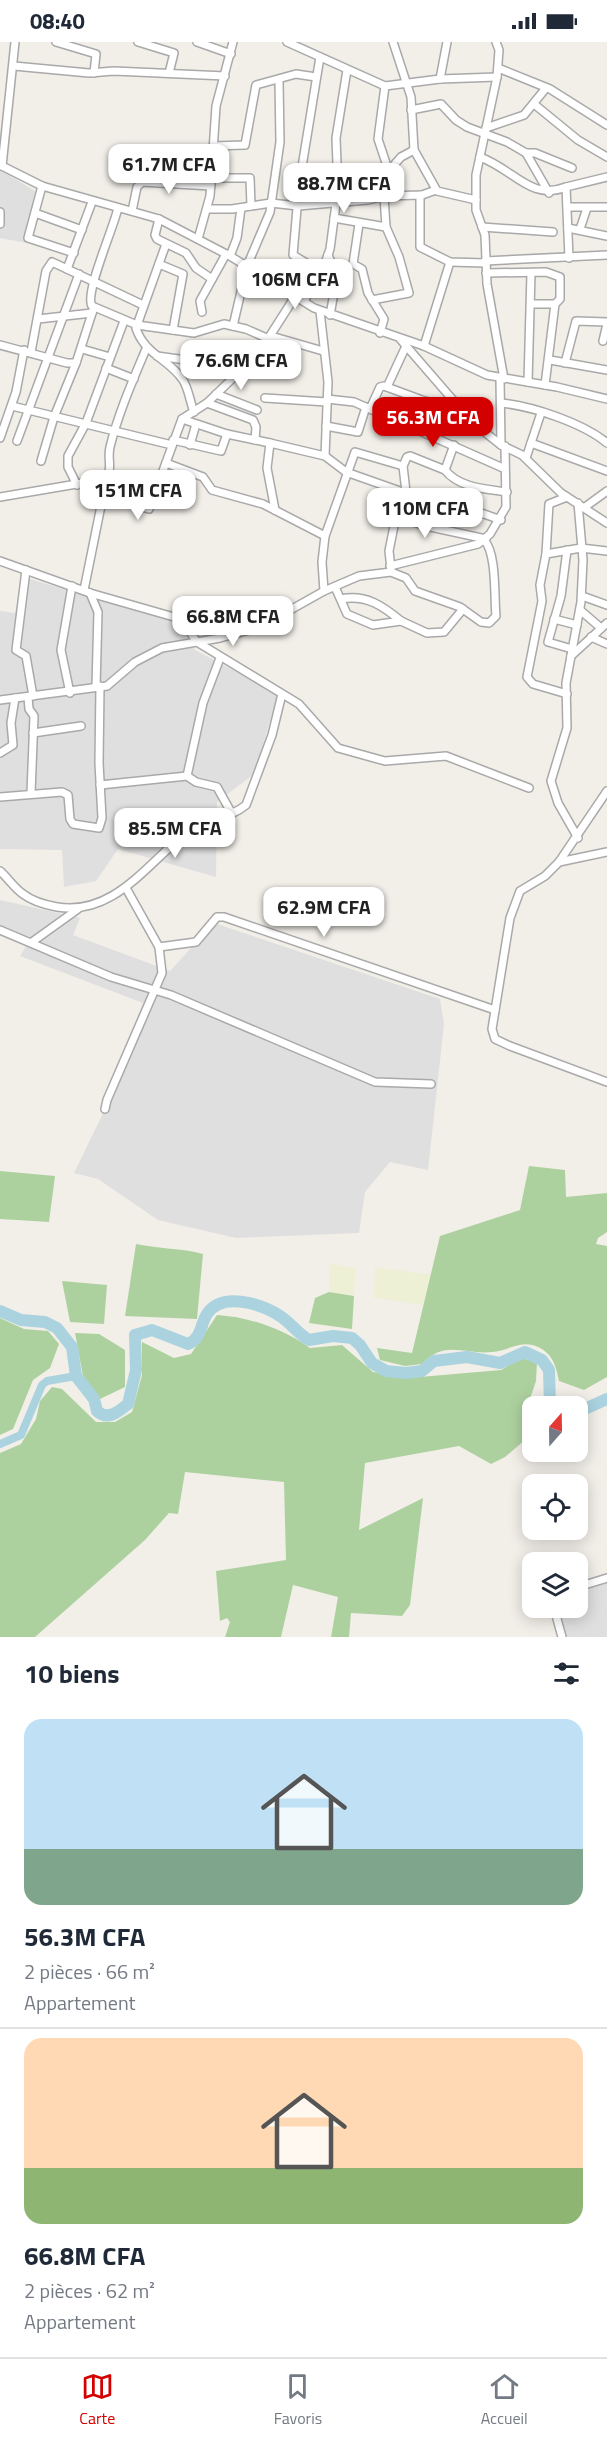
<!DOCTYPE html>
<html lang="fr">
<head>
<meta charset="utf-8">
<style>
	body { margin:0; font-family:"Titillium Web",sans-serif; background:#f2f2f3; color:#1f2937; height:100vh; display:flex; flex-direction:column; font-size:22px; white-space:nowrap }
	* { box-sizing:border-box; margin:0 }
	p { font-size:20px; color:#747a83 }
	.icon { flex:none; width:33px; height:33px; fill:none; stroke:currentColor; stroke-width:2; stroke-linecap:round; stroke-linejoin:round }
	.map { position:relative; height:1595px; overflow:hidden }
	.sheet { display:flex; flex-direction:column; background:#fff; flex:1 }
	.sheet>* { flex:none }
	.needle { width:39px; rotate:20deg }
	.controls { position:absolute; left:522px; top:1354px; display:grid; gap:12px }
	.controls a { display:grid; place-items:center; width:66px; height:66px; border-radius:12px; background:#fff; box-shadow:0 3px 15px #0003; font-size:30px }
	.price { position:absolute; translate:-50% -51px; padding:0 14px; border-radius:12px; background:#fff; color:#222; font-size:20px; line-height:39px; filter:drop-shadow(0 2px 3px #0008) }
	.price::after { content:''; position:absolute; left:50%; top:36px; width:18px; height:14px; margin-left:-9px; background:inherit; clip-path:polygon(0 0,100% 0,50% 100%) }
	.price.on { background:#d40000; color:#fff }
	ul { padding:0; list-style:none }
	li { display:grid; align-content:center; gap:12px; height:318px; padding:0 24px }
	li+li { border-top:2px solid #e0e1e3 }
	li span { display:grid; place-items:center; height:186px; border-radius:18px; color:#555 }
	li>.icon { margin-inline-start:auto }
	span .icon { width:108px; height:108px; fill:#fffc; stroke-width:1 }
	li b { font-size:26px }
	h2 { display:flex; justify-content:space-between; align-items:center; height:72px; padding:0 24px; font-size:26px }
	.status { display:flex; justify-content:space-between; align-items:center; height:42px; padding:0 30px; background:#fff; direction:ltr }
	.status svg { height:16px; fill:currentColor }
	.tabs { display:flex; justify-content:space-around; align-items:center; height:84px; border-top:2px solid #e0e1e3; background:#fff; font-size:16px; color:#747a83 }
	.tabs a { display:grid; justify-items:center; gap:3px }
	.tabs .on { color:#d40000 }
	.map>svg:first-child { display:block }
</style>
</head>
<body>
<div class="status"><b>08:40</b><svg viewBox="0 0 49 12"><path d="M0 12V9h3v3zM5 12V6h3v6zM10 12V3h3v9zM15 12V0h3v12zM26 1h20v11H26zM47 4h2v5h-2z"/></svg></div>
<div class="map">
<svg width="607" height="1595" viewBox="0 0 607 1595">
	<rect width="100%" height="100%" fill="#f2efe9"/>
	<g fill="#e0dfdf">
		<path d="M0 127 36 150 27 201 0 196Z"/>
		<path d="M23 535 177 581 195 608 278 652 254 732 217 760 216 835 118 807 96 839 64 845 62 808 0 807V569L15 571Z"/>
		<path d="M0 858 80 876 73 893 170 929 214 881 440 957 444 982 428 1128 390 1120 365 1150 359 1191 236 1196 158 1178 98 1137 74 1131 109 1059 143 961 20 914 31 896 0 884Z"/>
		<path d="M607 1537V1595H564L556 1566H578V1546Z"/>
	</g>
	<g fill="#eef0d5">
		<path d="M329 1222 356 1226 354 1254 329 1250Z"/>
		<path d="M375 1225 431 1233 423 1263 374 1256Z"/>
	</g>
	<g fill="#add19e">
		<path d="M529 1124 565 1128 566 1155 607 1151V1190L598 1196 596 1202 607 1204V1335L584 1348 559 1339C556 1324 553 1312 538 1305 522 1297 508 1309 492 1310 465 1313 445 1297 422 1322L405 1324 380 1318 377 1306 412 1311 440 1194 520 1168Z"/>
		<path d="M0 1129 55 1134 49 1180 0 1177Z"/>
		<path d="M136 1202C159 1207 181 1206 203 1212L197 1277 125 1274Z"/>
		<path d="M62 1239 107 1243 104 1282 70 1280Z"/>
		<path d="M329 1250 354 1254 352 1287 309 1281 315 1256Z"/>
		<path d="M217 1273C250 1275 283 1287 310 1306L342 1303 373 1330 408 1336 501 1328 521 1316 537 1320 536 1339 529 1360 532 1392 505 1415 491 1422 459 1404 365 1421 359 1488 423 1456 410 1563 402 1574 351 1571 349 1595H331L338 1555 293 1543 281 1595H225L230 1580 227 1576 220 1579 216 1529 286 1518 284 1440 185 1430 178 1472 169 1471 145 1498 35 1595H0V1411L21 1402 36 1377 40 1359 52 1345 62 1347 96 1380H115L132 1370 142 1333V1300L174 1316 191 1312Z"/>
		<path d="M0 1276 24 1287 48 1289 59 1302 50 1326 33 1338 13 1387 0 1393Z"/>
		<path d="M75 1291 99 1292 125 1308V1345L100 1357 83 1334Z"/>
	</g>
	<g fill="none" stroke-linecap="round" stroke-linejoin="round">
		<path stroke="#aad3df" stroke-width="8" d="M0 1402 21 1393 42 1343 47 1339 76 1334"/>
		<g stroke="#aad3df" stroke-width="12">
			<path d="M0 1269 21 1278 45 1280 57 1286 72 1305 76 1334 94 1357 97 1369C108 1379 118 1370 128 1362L136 1328 135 1293 152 1288 188 1302C202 1296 200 1283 207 1272 222 1249 262 1262 280 1274 291 1281 298 1292 309 1298L333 1294 352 1296 360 1303 372 1321 386 1329 406 1331 422 1329 434 1319 467 1315 500 1321 525 1310 542 1318 549 1328 550 1365"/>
			<path d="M578 1370 607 1357"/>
		</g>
		<g stroke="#a9a9a9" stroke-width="10">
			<g id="street">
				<path d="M56 0 96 12 94 31"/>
				<path d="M138 0 174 11 169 31"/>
				<path d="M197 0 231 12"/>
				<path d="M287 0 385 44 440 37 497 35"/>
				<path d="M393 0 411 55 414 108 437 149 476 158"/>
				<path d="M496 0 499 8 497 35 476 133V168L485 193 487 242 504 337"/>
				<path d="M320 15 299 143 293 213 321 230"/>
				<path d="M14 24 89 31 114 29 225 34"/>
				<path d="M498 26 550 47 607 83"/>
				<path d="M440 37 447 0"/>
				<path d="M385 44 378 97 389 130"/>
				<path d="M534 62 578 98 607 115"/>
				<path d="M411 68 441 62 456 78 467 85 507 100 526 111H535L572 126"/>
				<path d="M486 86 524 73 546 46"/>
				<path d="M213 104 245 103 256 43 296 32 316 35"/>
				<path d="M526 111 549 151"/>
				<path d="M480 115C515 128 530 159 566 145"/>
				<path d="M0 123 42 144 159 177 230 214 314 266 424 304 487 333 557 345 607 357"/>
				<path d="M2 124 15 0"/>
				<path d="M338 134 380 139 401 115 414 108"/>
				<path d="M211 136H250L251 164"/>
				<path d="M299 143 330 160"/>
				<path d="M42 144 28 196 74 211"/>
				<path d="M420 153V205L450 220 485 221"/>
				<path d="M92 160 67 227 143 263"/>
				<path d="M568 165H607"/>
				<path d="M118 166C114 185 84 252 92 264L137 283 194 291 224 282 246 287 269 297"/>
				<path d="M208 167H232L271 161 298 164 368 158 384 154"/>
				<path d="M132 169 137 145 142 140 211 144"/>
				<path d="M0 170V182"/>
				<path d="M35 171 82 188"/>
				<path d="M334 176 386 185"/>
				<path d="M159 177 155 193 157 197 186 211 196 226 212 237"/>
				<path d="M359 182 353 222 362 227 368 251 384 277 380 291"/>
				<path d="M482 185 553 190"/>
				<path d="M568 186 607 194"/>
				<path d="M580 187 587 166"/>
				<path d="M198 197 210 154 216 64 233 0"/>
				<path d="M166 202 136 286C144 312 169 317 183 338 189 348 190 360 194 370"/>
				<path d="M328 213 337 234 330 273"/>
				<path d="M230 214 237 196 241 166"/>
				<path d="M569 216 566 145 607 135"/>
				<path d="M485 219 607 213"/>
				<path d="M159 222 183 232 173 288"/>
				<path d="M486 231 546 230 560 235V257L555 262 545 343"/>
				<path d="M372 258 409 251 399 215 386 185 384 154 422 153 436 148"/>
				<path d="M304 259 323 227 330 207 338 147 336 96 347 28"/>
				<path d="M532 262H555"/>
				<path d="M202 270 200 259 226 212"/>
				<path d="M38 277 92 271"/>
				<path d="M233 284 247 224 270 170 280 100 279 39"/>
				<path d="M271 294 323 309"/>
				<path d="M401 298 472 380 501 403 522 413 561 451 607 481"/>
				<path d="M603 299 607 282"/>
				<path d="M0 303 67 321H76L94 265"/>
				<path d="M424 304 450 220"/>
				<path d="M82 307 110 315"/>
				<path d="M31 310 46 229 52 220 67 227"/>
				<path d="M157 314 243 326"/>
				<path d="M550 318 607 328"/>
				<path d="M565 321 576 279 607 280"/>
				<path d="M106 326 134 337"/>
				<path d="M500 337 501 403"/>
				<path d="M528 340 531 231"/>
				<path d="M387 345 406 304"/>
				<path d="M216 352 257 368"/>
				<path d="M265 356 327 360"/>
				<path d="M327 357 354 360 370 367 380 345 384 344 422 358 463 369"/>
				<path d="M207 361 253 378 256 385 255 398"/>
				<path d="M501 361C532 364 583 381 607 401"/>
				<path d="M12 364 172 403"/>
				<path d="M370 367 503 426"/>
				<path d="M182 377 227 392 270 401"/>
				<path d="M326 384 358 390 366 365"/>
				<path d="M0 396 16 350 24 308"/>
				<path d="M173 398 221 409 227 392"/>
				<path d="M17 399 79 232"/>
				<path d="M531 401 607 429"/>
				<path d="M190 403 196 382"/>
				<path d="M454 403 445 428C459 446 486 447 507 450"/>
				<path d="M325 414 346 430 451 467 467 466 501 478"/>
				<path d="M526 416 541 371"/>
				<path d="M41 419 54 375 76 321"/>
				<path d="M403 424 406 450"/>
				<path d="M77 443 68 425V414L86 381 124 279"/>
				<path d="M83 443 103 454 84 548"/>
				<path d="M103 454 149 467 182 377 207 361 259 311 296 253"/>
				<path d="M0 455 106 437C113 425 107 417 110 405 118 372 133 338 146 307"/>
				<path d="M585 465 607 449"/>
				<path d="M467 466 470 444"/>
				<path d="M372 467 426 484 486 497"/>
				<path d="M275 468 267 426 270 401 325 414 328 340 320 269"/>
				<path d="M426 484 442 464"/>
				<path d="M325 494 355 410 403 424 407 415 410 414 445 428"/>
				<path d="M567 508 561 554 548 600 572 607"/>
				<path d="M546 512 549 462 567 455"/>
				<path d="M0 519 90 551 181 577 197 600 299 662 338 706 385 719 446 714 529 746"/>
				<path d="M390 524 478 502 490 492 506 465 505 404"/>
				<path d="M391 527 389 509 396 474"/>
				<path d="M26 528 16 608 26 614 33 654"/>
				<path d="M335 545 347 572 373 583 401 579 427 591 444 590 463 567"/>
				<path d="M324 549 359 534 391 530 406 536 415 549 460 565 481 580 489 581 496 574C494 555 497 511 484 498"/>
				<path d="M90 551 98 570 96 645"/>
				<path d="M582 554 607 563"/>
				<path d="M341 557C366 552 383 564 401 579"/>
				<path d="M580 568 601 586"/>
				<path d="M554 577 577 583"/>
				<path d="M591 595 607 602"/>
				<path d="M571 614 607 581"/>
				<path d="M220 616 203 661 187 734 196 740 217 745 232 772"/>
				<path d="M70 651 61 608 72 544"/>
				<path d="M567 652 533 642 527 635 542 559 540 543 546 512 581 506 607 509"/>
				<path d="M28 655 29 667 34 674 31 751"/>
				<path d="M0 658 107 644 135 620 162 606 220 596 260 585 324 549 322 520 325 494 263 462 212 448 203 435 166 421"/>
				<path d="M33 691 81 684"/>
				<path d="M0 711 13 703 11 681 15 656"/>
				<path d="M100 743 187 734"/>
				<path d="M0 755 62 750 68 753 70 777 73 782 99 786 102 776 99 721 100 644"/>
				<path d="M578 796 558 761 551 739 567 686 566 641 581 560 583 518 578 461"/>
				<path d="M607 810 559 820 545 834 520 849 510 876 492 987 495 997 510 1004 607 1040"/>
				<path d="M559 820 607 749"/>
				<path d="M0 829C8 836 14 846 23 852 32 859 46 863 57 865 113 874 146 823 184 793 202 778 228 778 246 763L272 693 282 652"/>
				<path d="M0 888 111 935 171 953 375 1040 431 1042"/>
				<path d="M32 900 78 867"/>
				<path d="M159 905 196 900 217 875H224L495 968"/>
				<path d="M105 1067 107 1058 162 931 159 905 126 846"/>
				<path d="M578 1545 607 1536"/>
				<path d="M554 1566 562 1595"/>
			</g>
		</g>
		<use href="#street" stroke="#fff" stroke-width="7"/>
	</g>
</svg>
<div class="controls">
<a><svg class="needle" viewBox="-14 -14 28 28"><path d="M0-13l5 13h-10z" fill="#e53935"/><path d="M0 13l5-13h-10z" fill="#747a83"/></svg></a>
<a><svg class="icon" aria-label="locate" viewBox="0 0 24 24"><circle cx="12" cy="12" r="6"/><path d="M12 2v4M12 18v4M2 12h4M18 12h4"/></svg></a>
<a><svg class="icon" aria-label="layers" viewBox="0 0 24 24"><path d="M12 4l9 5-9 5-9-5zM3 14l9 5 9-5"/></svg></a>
</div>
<b class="price" style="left:169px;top:153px">61.7M CFA</b>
<b class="price" style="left:344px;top:172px">88.7M CFA</b>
<b class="price" style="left:295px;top:268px">106M CFA</b>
<b class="price" style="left:241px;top:349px">76.6M CFA</b>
<b class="price on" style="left:433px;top:406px">56.3M CFA</b>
<b class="price" style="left:138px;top:479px">151M CFA</b>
<b class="price" style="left:425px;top:497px">110M CFA</b>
<b class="price" style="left:233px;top:605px">66.8M CFA</b>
<b class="price" style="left:175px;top:817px">85.5M CFA</b>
<b class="price" style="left:324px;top:896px">62.9M CFA</b>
</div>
<section class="sheet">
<h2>10 biens<svg class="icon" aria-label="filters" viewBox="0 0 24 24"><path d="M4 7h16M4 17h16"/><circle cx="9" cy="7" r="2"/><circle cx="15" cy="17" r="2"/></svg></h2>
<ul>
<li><span style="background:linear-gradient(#bfe0f5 70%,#7fa58c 0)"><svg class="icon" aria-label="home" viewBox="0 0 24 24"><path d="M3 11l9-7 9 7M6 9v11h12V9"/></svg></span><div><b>56.3M CFA</b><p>2 pièces · 66 m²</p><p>Appartement</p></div></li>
<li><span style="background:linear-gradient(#ffd9b3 70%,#8fb573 0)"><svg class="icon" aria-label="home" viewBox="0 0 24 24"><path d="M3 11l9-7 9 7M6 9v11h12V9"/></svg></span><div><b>66.8M CFA</b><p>2 pièces · 62 m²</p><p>Appartement</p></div></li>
</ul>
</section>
<nav class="tabs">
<a class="on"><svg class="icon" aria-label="map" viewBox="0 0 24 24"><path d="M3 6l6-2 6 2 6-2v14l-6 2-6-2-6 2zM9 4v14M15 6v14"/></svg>Carte</a>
<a><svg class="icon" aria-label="saved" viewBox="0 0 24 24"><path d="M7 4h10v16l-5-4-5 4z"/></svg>Favoris</a>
<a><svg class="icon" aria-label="home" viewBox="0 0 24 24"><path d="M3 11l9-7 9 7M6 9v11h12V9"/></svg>Accueil</a>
</nav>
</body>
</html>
